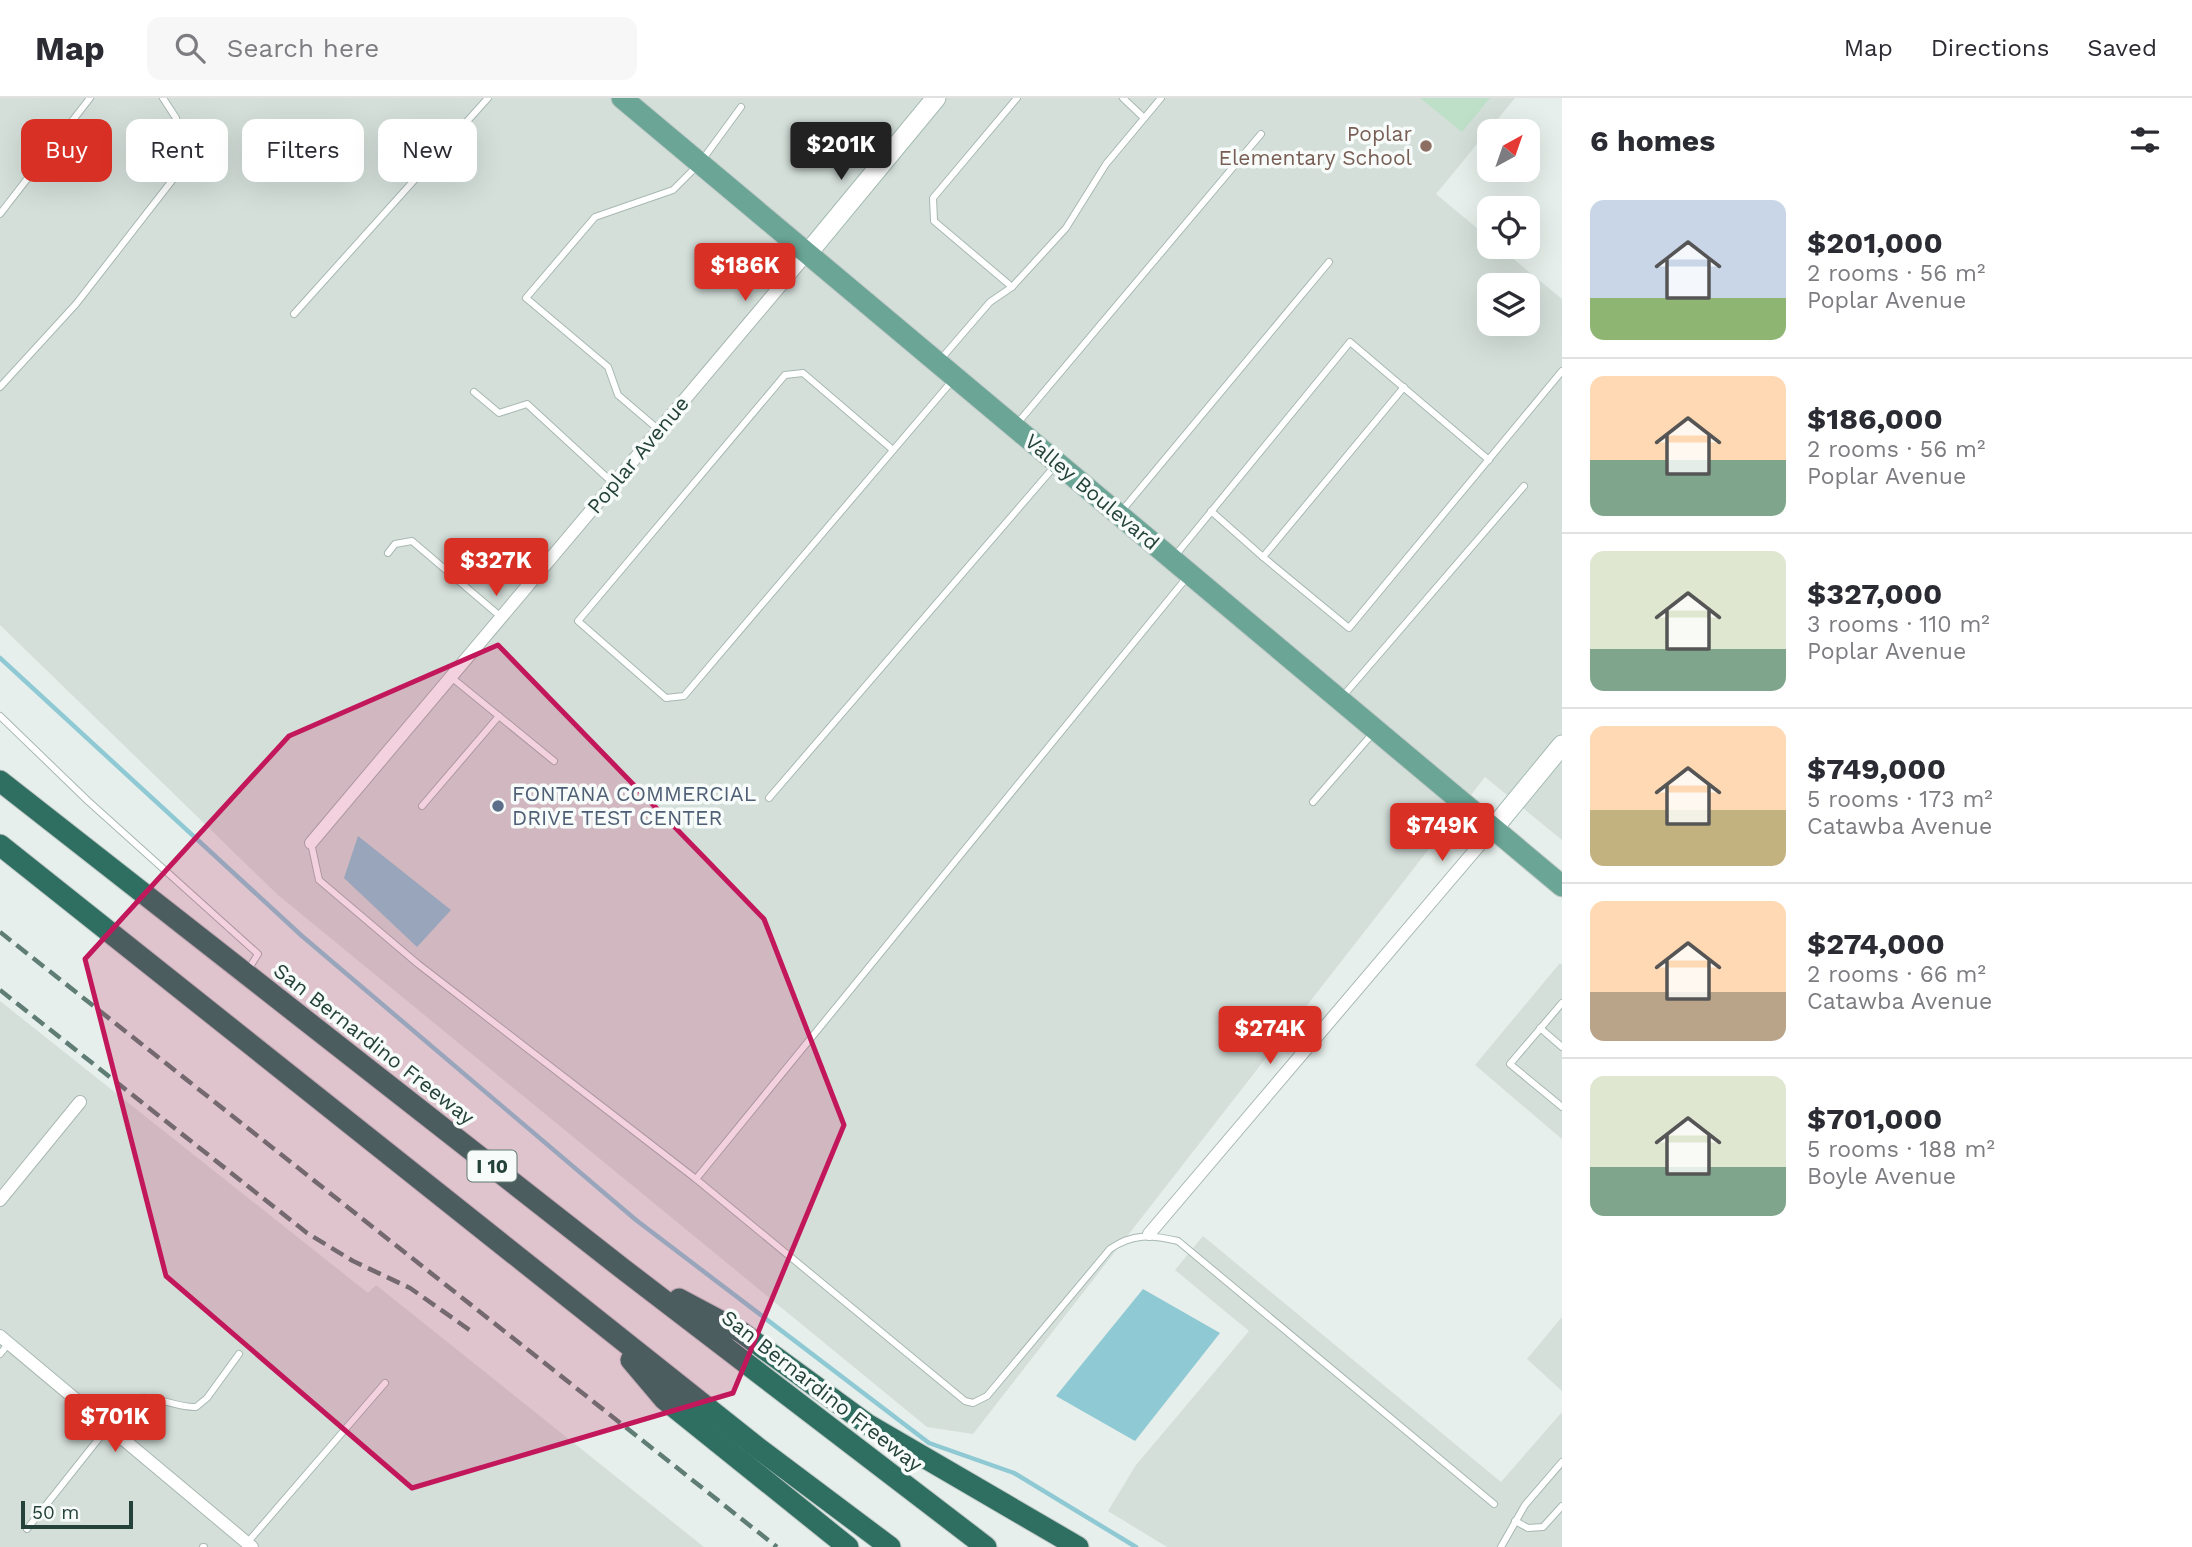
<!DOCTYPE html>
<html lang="en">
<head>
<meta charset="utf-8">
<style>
	body { margin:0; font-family:"Work Sans",sans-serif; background:#f7f7f7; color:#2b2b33; height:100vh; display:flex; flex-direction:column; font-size:26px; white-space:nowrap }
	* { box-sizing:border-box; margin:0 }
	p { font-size:23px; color:#7c7c81 }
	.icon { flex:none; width:38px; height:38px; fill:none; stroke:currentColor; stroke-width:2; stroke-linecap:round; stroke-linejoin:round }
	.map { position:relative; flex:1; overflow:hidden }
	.details { display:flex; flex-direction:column; background:#fff; width:630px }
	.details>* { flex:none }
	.guide { position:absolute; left:21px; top:21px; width:665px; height:63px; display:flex; gap:14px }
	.needle { width:46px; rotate:40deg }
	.buttons { position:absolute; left:1477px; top:21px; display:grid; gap:14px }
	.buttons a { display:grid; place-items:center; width:63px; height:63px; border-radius:14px; background:#fff; box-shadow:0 7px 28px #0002; font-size:35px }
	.scale { position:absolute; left:21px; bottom:18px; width:112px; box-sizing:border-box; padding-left:7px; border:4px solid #24423a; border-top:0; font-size:19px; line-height:24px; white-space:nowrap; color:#24423a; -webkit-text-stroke:5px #f7fbf9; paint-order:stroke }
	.price { position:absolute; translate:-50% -60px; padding:0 16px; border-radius:7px; background:#d93025; color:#fff; font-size:23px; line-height:46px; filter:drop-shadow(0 2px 4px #0008) }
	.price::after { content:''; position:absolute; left:50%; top:42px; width:21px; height:16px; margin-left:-10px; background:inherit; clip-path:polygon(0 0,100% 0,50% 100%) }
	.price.current { background:#222; color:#fff }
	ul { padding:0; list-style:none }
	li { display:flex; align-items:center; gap:21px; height:175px; padding:0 28px }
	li+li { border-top:2px solid #e1e1e2 }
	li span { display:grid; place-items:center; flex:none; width:196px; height:140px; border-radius:14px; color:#555 }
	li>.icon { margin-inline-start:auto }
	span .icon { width:84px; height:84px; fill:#fffc; stroke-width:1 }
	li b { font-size:30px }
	h2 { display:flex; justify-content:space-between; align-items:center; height:84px; padding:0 28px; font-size:30px }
	.pill { padding:0 24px; border-radius:14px; background:#fff; box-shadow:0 7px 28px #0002; font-size:24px; line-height:63px }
	.pill.current { background:#d93025; color:#fff }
	header { display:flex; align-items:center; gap:42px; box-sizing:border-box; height:98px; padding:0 35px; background:#fff; border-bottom:2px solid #e1e1e2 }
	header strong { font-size:33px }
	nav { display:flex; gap:38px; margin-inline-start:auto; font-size:24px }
	.search { width:490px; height:63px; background:#f7f7f7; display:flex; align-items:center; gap:18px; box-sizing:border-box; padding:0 24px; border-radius:14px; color:#7c7c81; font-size:26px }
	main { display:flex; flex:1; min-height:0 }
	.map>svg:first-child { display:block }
</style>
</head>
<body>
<header>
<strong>Map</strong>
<div class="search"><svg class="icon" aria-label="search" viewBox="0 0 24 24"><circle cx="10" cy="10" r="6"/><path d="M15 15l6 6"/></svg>Search here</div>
<nav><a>Map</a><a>Directions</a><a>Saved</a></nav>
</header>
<main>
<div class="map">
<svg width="1562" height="1449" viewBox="0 0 1562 1449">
	<rect width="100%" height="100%" fill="#e6efeb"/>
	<g fill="#d4dfda" fill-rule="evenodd">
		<path d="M0 0H1515L1436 96 1489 140V149H1499L1562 201V742L1485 679 973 1336 927 1329 278 797 0 527ZM1489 187H1528V226H1489Z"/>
		<path d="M1560 865 1562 867V1041L1475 967Z"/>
		<path d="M0 903 368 1195 376 1187 704 1449H0Z"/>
		<path d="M1203 1138 1501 1384 1562 1314V1449H1167L1108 1413 1136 1367 1249 1233 1175 1172Z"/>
		<path d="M1562 1219V1293L1527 1261Z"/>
	</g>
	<path fill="#bfe0c8" d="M1420 0H1490L1462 34Z"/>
	<g fill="#8ec9d4">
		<path d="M358 738 451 812 417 849 344 780Z"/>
		<path d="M1143 1191 1220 1235 1135 1343 1056 1298Z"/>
	</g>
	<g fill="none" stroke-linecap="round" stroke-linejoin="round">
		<path stroke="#8ec9d4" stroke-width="4.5" d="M0 560 302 838 636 1122 929 1345 1014 1375 1136 1449"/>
		<g stroke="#a8b8b2" stroke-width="8">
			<g id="lane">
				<path d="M1123 0 1144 20"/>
				<path d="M0 116 90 0"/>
				<path d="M1012 189 934 123 933 100 1017 0"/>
				<path d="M294 216 488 0"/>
				<path d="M940 262 990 204 1012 189 1066 130 1106 66 1161 0"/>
				<path d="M0 289 76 206 188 62 176 20 163 0"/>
				<path d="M1404 289 1263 459 1349 530 1562 273"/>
				<path d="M474 294 499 315 527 306 614 386"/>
				<path d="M1016 327 1261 36"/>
				<path d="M659 332 618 297 608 269 526 200 595 119 673 92 700 65 741 9"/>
				<path d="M893 352 803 275 785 277 578 523 666 600 684 598 952 283"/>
				<path d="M1211 413 1263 459"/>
				<path d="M1120 415 1329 164"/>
				<path d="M388 455 395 446 412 443 501 519"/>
				<path d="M1174 459 1350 244 1489 362"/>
				<path d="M451 579 554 663"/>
				<path d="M1343 598 1524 388"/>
				<path d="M0 618 88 703 258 856 248 872"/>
				<path d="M769 700 1054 369"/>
				<path d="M1313 704 1374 634"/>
				<path d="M422 708 499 618"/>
				<path d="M311 745 319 782 418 866 696 1081 965 1303 973 1305 987 1298 1110 1151C1133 1135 1151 1137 1178 1143L1494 1406"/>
				<path d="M1562 905 1510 966 1562 1009"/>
				<path d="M1540 930 1562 949"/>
				<path d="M696 1081 1188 478"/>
				<path d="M0 1256 9 1245"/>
				<path d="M1515 1423 1528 1430 1543 1429 1562 1408"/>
				<path d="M27 1431 127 1305C148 1291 171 1310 196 1309L207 1300 239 1256"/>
				<path d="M247 1445 385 1285"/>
				<path d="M203 1449H204"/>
				<path d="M1501 1449 1525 1407 1562 1364"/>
			</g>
		</g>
		<g stroke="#a8b8b2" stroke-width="14">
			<g id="street">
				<path d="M311 745 808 155"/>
				<path d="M0 1102 80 1004"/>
				<path d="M1149 1136 1493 731"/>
				<path d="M0 1238 252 1449"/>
			</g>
		</g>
		<g stroke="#a4bbb3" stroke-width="21">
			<g id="secondary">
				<path d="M808 155 936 0"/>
				<path d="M1493 731 1562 647"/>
			</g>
		</g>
		<g stroke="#c2cac8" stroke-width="23">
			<path id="primary" d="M622 0 1562 788"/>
		</g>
		<g stroke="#c2cac8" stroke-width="23">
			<g id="highway">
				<path d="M0 683 623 1171 986 1449"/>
				<path d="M0 747 758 1350 890 1449"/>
				<path d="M679 1201 741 1234 867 1326 1078 1449"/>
				<path d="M631 1262 664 1301 848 1449"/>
			</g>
		</g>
		<use href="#lane" stroke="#fff" stroke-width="6"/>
		<use href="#street" stroke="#fff" stroke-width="12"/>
		<use href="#secondary" stroke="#fff" stroke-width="19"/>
		<use href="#primary" stroke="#6aa596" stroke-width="21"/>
		<use href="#highway" stroke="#2f6f62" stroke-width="21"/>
		<g stroke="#5f7d75" stroke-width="4.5" stroke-dasharray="14 7" stroke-linecap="butt">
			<path d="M0 834 777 1449"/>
			<path d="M0 892 307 1135 353 1163 410 1190 471 1233"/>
		</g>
	</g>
	<path fill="#c2185b" fill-opacity="0.2" stroke="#c2185b" stroke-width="5" stroke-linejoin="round" d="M498 547 764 821 844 1027 733 1295 412 1390 166 1178 85 861 289 638Z"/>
	<circle fill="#8d6e63" stroke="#f7fbf9" stroke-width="2.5" cx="1426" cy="48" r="7"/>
	<circle fill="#5c6f8a" stroke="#f7fbf9" stroke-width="2.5" cx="498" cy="708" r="7"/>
	<g text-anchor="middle" stroke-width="7" stroke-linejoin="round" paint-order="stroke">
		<rect fill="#f7fbf9" stroke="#637a73" stroke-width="2" x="467.5" y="1052.5" width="49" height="31" rx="5"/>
		<g font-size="19" font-weight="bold" fill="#24423a">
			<text x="492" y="1075">I 10</text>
		</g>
		<g font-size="21" fill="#785e54" stroke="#f7fbf9" text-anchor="end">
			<text x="1412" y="43">Poplar<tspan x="1412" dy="24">Elementary School</tspan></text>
		</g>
		<g font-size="21" fill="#24423a" stroke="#f7fbf9">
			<text transform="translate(638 357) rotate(-50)" y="7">Poplar Avenue</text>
			<text transform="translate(1092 394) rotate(40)" y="7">Valley Boulevard</text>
			<text transform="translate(374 946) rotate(38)" y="7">San Bernardino Freeway</text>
			<text transform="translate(822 1293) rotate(38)" y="7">San Bernardino Freeway</text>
		</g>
		<g font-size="21" fill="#4e5e75" stroke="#f7fbf9" text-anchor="start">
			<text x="512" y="703">FONTANA COMMERCIAL<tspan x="512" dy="24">DRIVE TEST CENTER</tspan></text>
		</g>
	</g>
</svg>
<div class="buttons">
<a><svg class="needle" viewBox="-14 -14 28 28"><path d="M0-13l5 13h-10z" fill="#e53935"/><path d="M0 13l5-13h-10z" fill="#7c7c81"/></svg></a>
<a><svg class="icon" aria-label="locate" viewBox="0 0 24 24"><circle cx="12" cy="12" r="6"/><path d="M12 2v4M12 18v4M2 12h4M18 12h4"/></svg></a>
<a><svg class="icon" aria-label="layers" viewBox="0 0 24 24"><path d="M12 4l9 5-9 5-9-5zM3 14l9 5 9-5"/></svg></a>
</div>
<div class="scale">50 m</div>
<b class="price current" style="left:841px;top:84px">$201K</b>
<b class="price" style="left:745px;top:205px">$186K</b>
<b class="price" style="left:496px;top:500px">$327K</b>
<b class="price" style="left:1442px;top:765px">$749K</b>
<b class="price" style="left:1270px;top:968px">$274K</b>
<b class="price" style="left:115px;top:1356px">$701K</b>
<div class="guide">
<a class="pill current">Buy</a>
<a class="pill">Rent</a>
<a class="pill">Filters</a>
<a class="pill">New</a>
</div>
</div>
<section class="details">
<h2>6 homes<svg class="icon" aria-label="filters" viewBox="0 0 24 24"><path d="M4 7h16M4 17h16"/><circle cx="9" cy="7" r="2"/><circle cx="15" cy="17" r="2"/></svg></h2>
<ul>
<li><span style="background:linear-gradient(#c9d6e8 70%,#8fb573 0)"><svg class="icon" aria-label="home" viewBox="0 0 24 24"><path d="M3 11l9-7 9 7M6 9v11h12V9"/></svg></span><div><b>$201,000</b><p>2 rooms · 56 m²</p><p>Poplar Avenue</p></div></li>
<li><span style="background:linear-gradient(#ffd9b3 60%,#7fa58c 0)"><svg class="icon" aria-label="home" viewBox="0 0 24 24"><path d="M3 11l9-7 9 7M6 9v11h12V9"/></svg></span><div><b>$186,000</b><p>2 rooms · 56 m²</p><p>Poplar Avenue</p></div></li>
<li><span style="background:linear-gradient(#dfe7d0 70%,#7fa58c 0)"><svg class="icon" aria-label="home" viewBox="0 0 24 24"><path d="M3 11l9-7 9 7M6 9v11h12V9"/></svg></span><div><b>$327,000</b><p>3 rooms · 110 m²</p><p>Poplar Avenue</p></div></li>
<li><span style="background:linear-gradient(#ffd9b3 60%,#c2b280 0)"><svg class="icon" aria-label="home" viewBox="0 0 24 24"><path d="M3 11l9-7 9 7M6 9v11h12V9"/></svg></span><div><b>$749,000</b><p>5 rooms · 173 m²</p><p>Catawba Avenue</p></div></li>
<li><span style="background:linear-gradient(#ffd9b3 65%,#b9a48a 0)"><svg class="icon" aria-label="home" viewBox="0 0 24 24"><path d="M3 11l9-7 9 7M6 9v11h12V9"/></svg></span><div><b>$274,000</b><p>2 rooms · 66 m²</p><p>Catawba Avenue</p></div></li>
<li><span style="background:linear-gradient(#dfe7d0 65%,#7fa58c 0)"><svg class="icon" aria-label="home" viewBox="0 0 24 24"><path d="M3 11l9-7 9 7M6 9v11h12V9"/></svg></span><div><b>$701,000</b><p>5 rooms · 188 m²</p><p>Boyle Avenue</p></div></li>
</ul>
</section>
</main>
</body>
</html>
